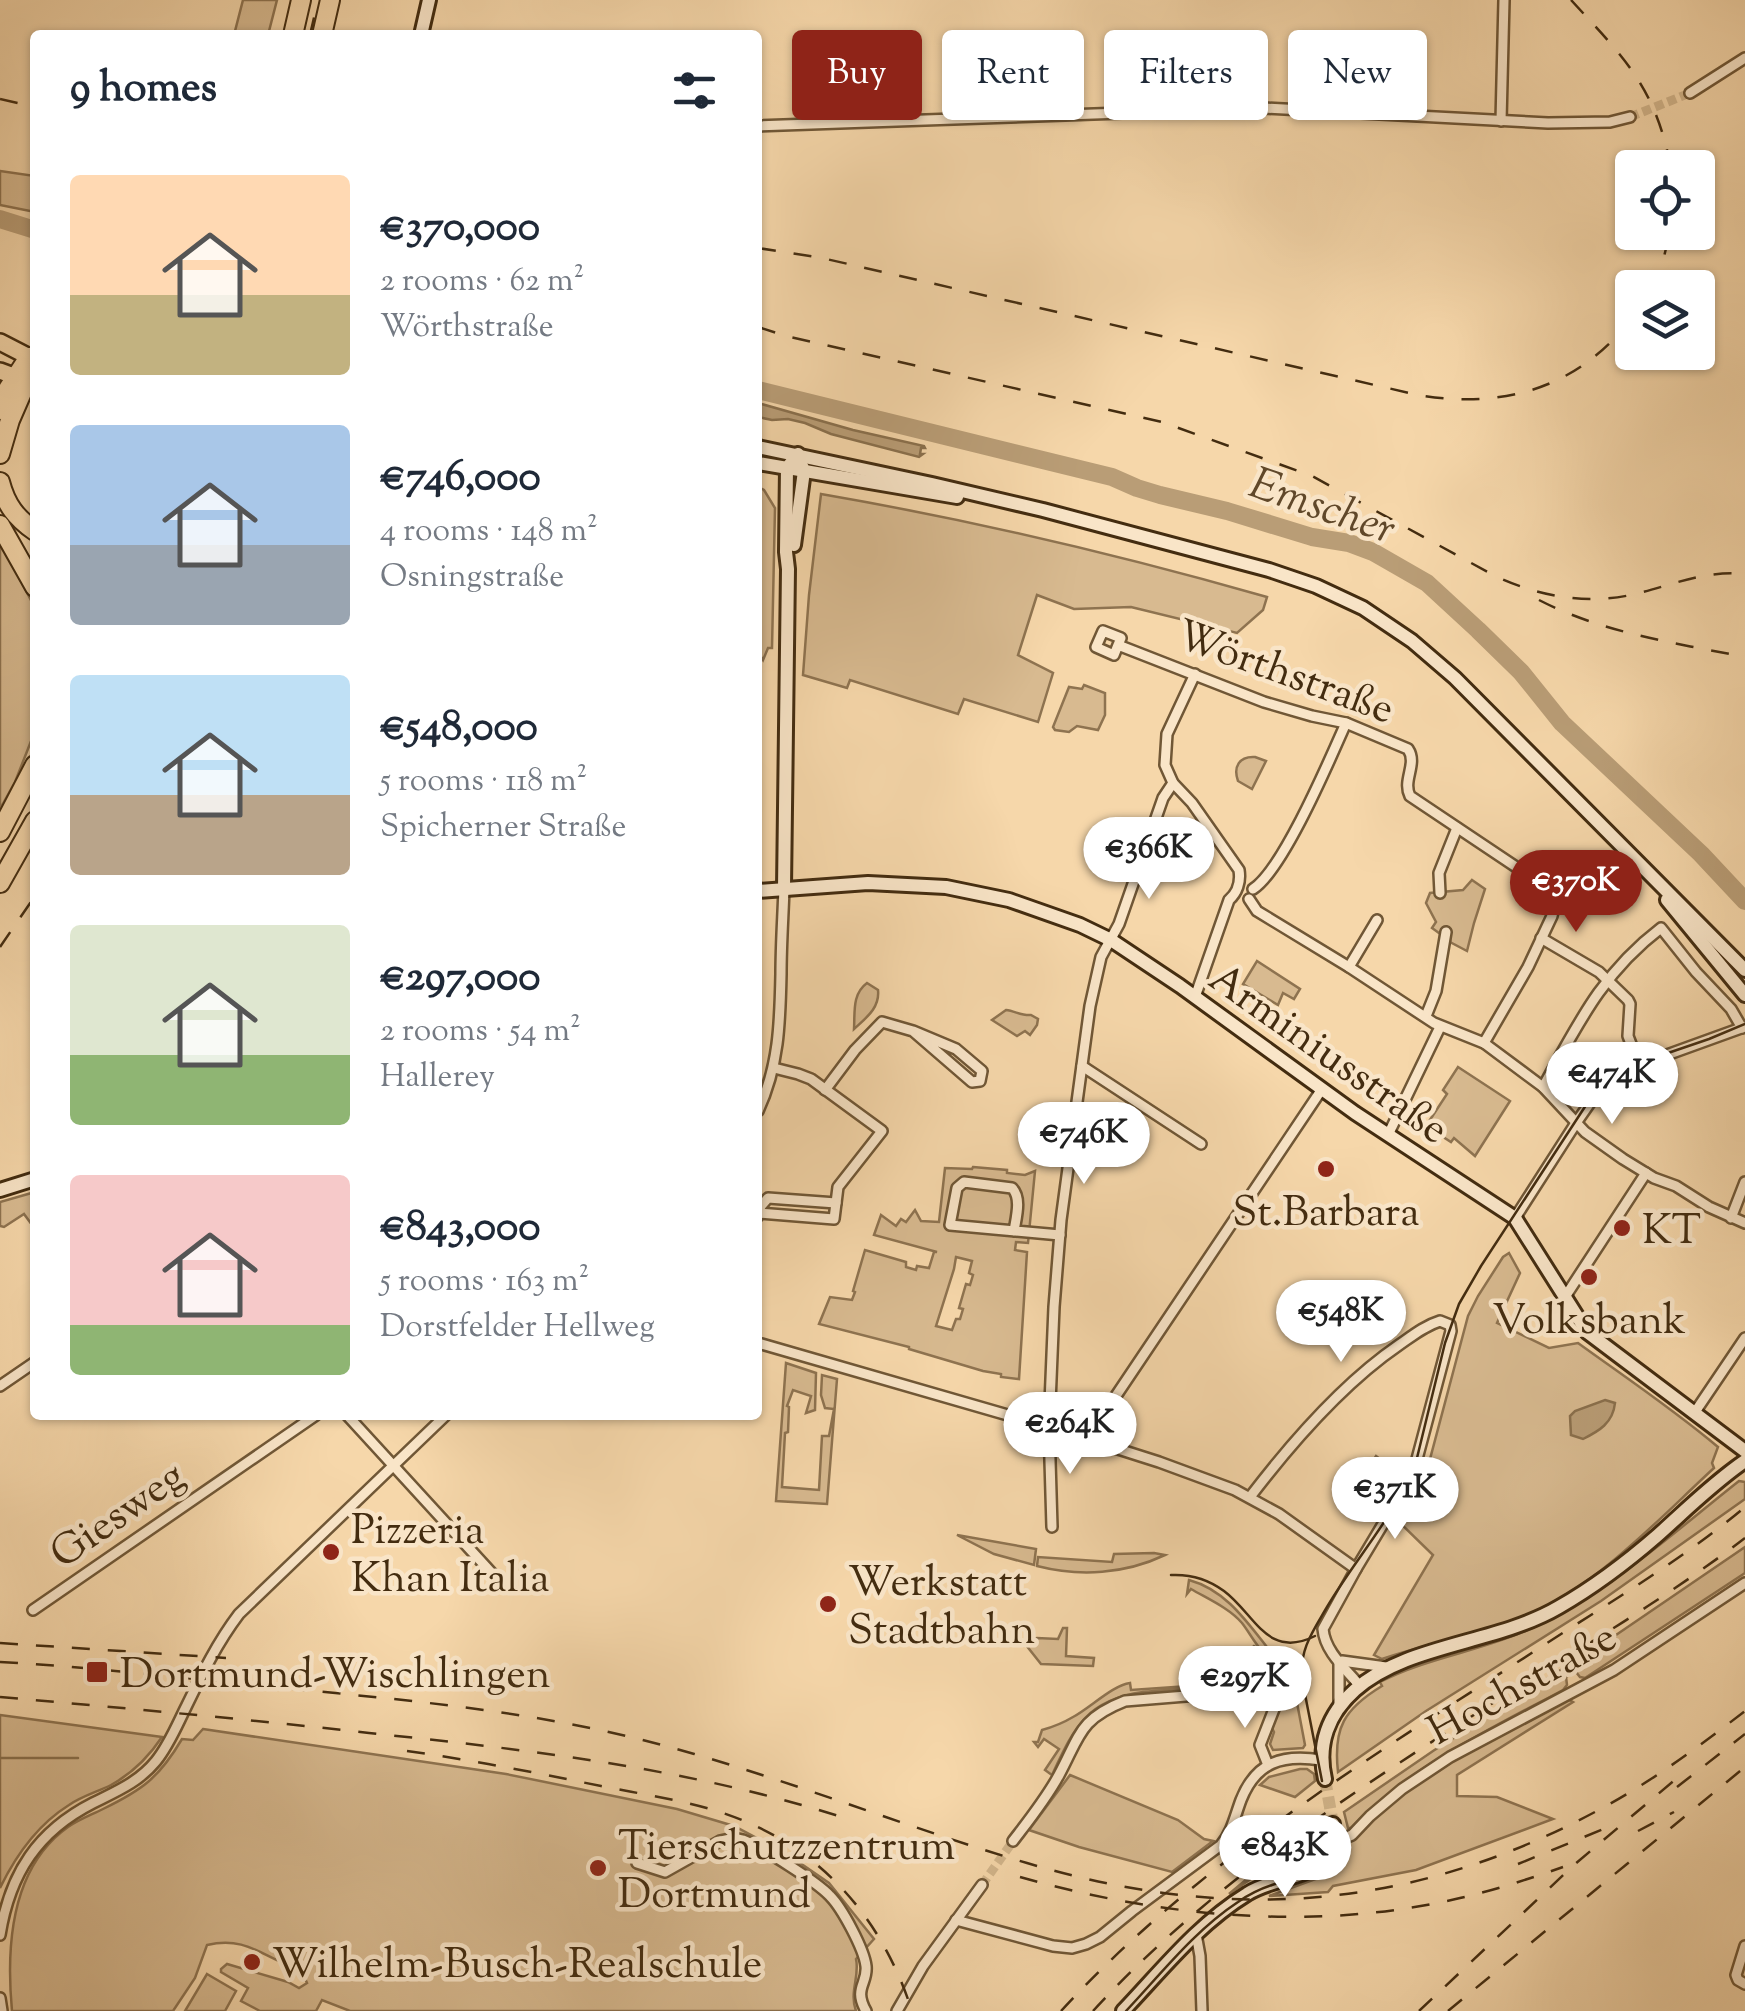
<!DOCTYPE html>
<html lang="en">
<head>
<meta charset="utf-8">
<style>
	body { margin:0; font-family:"Sorts Mill Goudy",serif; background:#f2f2f3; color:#1f2937; height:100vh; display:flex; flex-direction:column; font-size:38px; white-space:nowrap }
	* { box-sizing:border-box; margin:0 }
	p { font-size:32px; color:#747a83 }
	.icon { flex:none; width:55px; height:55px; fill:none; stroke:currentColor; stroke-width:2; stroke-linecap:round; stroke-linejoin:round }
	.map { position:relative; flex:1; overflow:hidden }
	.drawer { position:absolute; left:30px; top:30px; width:732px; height:1390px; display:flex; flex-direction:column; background:#fff; border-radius:10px; box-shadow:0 2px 8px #0004 }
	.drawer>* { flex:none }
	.top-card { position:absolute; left:792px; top:30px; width:802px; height:90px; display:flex; gap:20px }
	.controls { position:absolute; left:1615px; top:150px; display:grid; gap:20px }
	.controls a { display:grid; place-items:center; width:100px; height:100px; border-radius:10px; background:#fff; box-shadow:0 2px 8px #0004; font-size:50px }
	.price { position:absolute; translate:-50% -85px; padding:0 22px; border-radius:35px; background:#fff; color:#222; font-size:32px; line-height:65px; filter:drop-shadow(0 2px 5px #0008) }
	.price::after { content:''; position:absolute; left:50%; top:60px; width:30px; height:22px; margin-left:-15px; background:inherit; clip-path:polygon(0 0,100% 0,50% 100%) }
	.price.selected { background:#8f2418; color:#fff }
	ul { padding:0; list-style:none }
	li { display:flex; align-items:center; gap:30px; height:250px; padding:0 40px }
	li span { display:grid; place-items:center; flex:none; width:280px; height:200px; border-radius:10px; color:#555 }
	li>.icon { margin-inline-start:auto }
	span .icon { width:120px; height:120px; fill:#fffc; stroke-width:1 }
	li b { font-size:42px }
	h2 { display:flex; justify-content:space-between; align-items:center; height:120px; padding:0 40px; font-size:42px }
	.pill { padding:0 35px; border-radius:10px; background:#fff; box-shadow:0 2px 8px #0004; font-size:35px; line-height:90px }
	.pill.selected { background:#8f2418; color:#fff }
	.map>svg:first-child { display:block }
</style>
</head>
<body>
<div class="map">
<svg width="1745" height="2011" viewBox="0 0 1745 2011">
	<rect width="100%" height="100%" fill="#f6d7aa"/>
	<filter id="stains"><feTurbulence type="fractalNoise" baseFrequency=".002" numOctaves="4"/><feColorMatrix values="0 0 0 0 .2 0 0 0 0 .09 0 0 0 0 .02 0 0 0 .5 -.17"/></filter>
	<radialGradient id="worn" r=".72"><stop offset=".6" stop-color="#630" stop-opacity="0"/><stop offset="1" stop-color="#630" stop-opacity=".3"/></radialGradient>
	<g fill="#d8ba90" stroke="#8e7350" stroke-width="2.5" fill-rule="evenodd">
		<path d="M243 0H277L268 35H234Z"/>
		<path d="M0 171 35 176V212L0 205Z"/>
		<path d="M758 487 764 490 775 508 772 648H768L763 660 758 652V511L760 494 758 493Z"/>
		<path d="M821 494C972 520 1120 555 1267 597L1263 610 1237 633 1131 607 1074 609 1037 595 1018 655 1053 673 1038 722 964 699 958 714 850 680 847 688 803 675 809 595Z"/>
		<path d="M0 541 35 608V731L15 782 0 809Z"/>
		<path d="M1084 685 1105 693V715L1098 730 1077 726 1069 732 1055 730 1053 727 1069 687 1082 689Z"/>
		<path d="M1255 757 1266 761 1252 789 1238 781C1233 767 1239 756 1255 757Z"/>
		<path d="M1472 880 1485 889 1474 923 1467 951 1450 942V934L1439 933 1432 928 1436 922 1426 903 1430 893 1463 890Z"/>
		<path d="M1257 961 1300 989 1294 999 1283 993 1278 1005 1243 984Z"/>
		<path d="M867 983 878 990C880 1008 866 1018 854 1029 855 1012 852 994 867 983Z"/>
		<path d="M1006 1010C1015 1011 1022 1016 1031 1015L1038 1019 1037 1025 1030 1035 1025 1031 1017 1036 992 1020Z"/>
		<path d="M1458 1067 1510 1101 1475 1156 1454 1138 1451 1142 1426 1126 1447 1094 1443 1090Z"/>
		<path d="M973 1167 1007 1170V1173L1025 1175 1035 1171 1028 1243 1016 1242 1015 1250 1027 1252 1019 1379 1001 1377V1374L983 1371 909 1349V1347L819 1324 830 1297 852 1300 855 1292 853 1291 865 1250 906 1262V1267L916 1270 917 1266 929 1268 934 1252H937L874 1235 881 1215 896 1226 901 1219 906 1222 915 1210 921 1221 939 1222 945 1168 972 1169ZM956 1257 972 1261 969 1273 973 1275 970 1285 966 1284 959 1308 963 1309 960 1319H956L952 1330 936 1326 954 1269Z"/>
		<path d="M35 1192V1229L24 1214 4 1227 0 1226V1202Z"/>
		<path d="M1509 1253 1520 1273 1497 1323 1549 1348 1578 1343C1625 1377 1673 1409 1718 1447L1712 1463 1714 1468C1651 1526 1591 1594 1507 1623 1466 1637 1423 1645 1382 1659L1374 1655 1433 1555 1396 1519 1421 1480 1430 1459 1468 1316 1478 1296 1503 1257Z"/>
		<path d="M786 1363 816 1373 815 1410 806 1413 811 1396 793 1390 787 1406 789 1407 788 1432 785 1433 782 1487 819 1490 822 1436H829L834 1409 825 1408 821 1395 822 1375 837 1379 827 1504 776 1501Z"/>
		<path d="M1376 1456 1380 1459 1377 1464 1383 1467 1390 1464 1394 1471 1379 1500 1372 1495 1374 1491 1371 1489 1373 1486 1365 1481 1370 1474 1366 1471Z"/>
		<path d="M1739 1481 1745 1482V1499L1601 1601 1426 1711 1338 1772C1333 1728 1344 1709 1382 1686L1380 1682C1428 1657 1483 1651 1532 1628 1609 1592 1673 1533 1739 1481Z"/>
		<path d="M957 1535 1036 1549 1034 1565 994 1554Z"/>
		<path d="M1745 1547V1573L1585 1678 1580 1677 1576 1672 1566 1677 1567 1685 1563 1690C1490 1729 1409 1767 1351 1828H1348L1344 1812 1433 1751 1616 1635Z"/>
		<path d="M1154 1553 1165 1555C1125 1574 1080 1577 1037 1566L1038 1557 1112 1562 1114 1554Z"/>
		<path d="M1189 1580C1226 1590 1247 1622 1270 1651L1264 1653V1655H1257L1249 1650 1254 1646 1262 1651C1254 1642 1249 1632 1242 1623 1229 1608 1208 1599 1191 1589L1187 1594Z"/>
		<path d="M1063 1628H1067L1066 1656 1094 1658 1093 1666 1041 1664 1026 1645 1037 1638 1058 1639Z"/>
		<path d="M1257 1678 1260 1682 1143 1692C1086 1700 1074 1728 1052 1775L1045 1770 1059 1749 1044 1739 1038 1747 1034 1742H1038L1042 1730C1053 1727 1063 1723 1073 1717 1090 1708 1113 1685 1130 1683L1131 1690 1247 1682Z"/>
		<path d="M1291 1681 1294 1687 1305 1745 1303 1748 1273 1750 1270 1744 1274 1732 1272 1728 1284 1697 1283 1690Z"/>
		<path d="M1566 1698 1573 1702 1457 1775V1796L1497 1797 1553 1819 1416 1870 1333 1886 1328 1892 1269 1896 1324 1876 1340 1858 1351 1839 1373 1815 1399 1796 1463 1755Z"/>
		<path d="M0 1715 162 1737C148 1758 133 1773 111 1785 97 1792 82 1796 69 1805 37 1825 16 1855 0 1888Z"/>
		<path d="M203 1729 506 1774 677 1809 734 1826 787 1854 829 1883 874 1939 856 1959C860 1976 849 1992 856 2011H350L322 2000 316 2011H260L241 2001 248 1988 221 1972V1969L227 1964 288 1982 299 1988 307 1983 301 1969C265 1961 250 1935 207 1945L195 1978 173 2011H12C6 1947 10 1868 68 1827 78 1820 91 1815 103 1809 142 1790 159 1778 182 1739L193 1740Z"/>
		<path d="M1300 1769H1307L1314 1774 1315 1781 1295 1797 1260 1785 1269 1777Z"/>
		<path d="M1070 1775 1178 1820 1204 1839 1213 1841 1172 1872 1079 1847 1029 1830Z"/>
		<path d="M1324 1826V1840L1304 1854 1258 1874 1229 1894 1248 1878Z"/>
		<path d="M207 1974 236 1991 225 2011H185Z"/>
	</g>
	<g fill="#b99d76" stroke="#8a704d" stroke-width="2.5">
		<path d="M758 403 853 430 924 446 925 448H921L920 454H923L919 457 831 434 805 423 788 419 772 420 758 417Z"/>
		<path d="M1605 1400 1615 1403C1613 1423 1599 1431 1583 1439L1571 1435 1570 1416 1575 1411Z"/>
	</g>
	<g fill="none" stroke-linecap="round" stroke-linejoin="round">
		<path stroke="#8a704d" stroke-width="2.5" d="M0 1758H78"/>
		<g stroke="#b99d76" stroke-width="18">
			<path d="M0 219 35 230"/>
			<path d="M758 390 1112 477 1137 488 1160 495 1227 511 1312 537 1349 543 1373 552 1427 583 1478 630 1521 672 1562 723 1701 854 1745 901"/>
		</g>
		<g stroke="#d2b58b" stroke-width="9" stroke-dasharray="9 4.5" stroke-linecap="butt">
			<path d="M1630 117 1690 93"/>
			<path d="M982 1885 1013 1841"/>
		</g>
		<path stroke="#d2b58b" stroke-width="12" stroke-dasharray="12 6" stroke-linecap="butt" d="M1325 1779 1333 1824"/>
		<g stroke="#705736" stroke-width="14">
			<g id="street">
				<path d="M1690 93 1745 58"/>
				<path d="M1501 121 1504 0"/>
				<path d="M758 126 1264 108 1548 123 1610 122 1630 117"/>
				<path d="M1118 645 1114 655 1096 647 1103 631 1121 638 1118 645 1264 702 1312 716 1346 723 1408 749C1418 764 1402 780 1410 796L1549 889 1555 903 1552 916 1528 967 1484 1043"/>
				<path d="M1195 674 1167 734 1165 765 1173 783 1192 803 1239 870C1241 882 1237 893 1229 900L1195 997"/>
				<path d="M1253 889C1283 870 1330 759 1346 723"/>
				<path d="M1440 893 1439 873 1457 828"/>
				<path d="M1249 899 1257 911 1349 967 1434 1023 1484 1043 1543 1087 1585 1132 1623 1159 1654 1178 1676 1186 1709 1207 1745 1223"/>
				<path d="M1541 938 1599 972 1628 1000 1630 1004 1628 1036 1639 1065"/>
				<path d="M1349 967 1377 920"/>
				<path d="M1426 1016 1436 991 1446 932"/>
				<path d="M1082 1066 1201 1144"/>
				<path d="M1543 1087C1578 1024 1602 973 1661 928L1696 972 1731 1009 1742 1028"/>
				<path d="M825 1090 855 1050 882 1022 913 1031 956 1049 982 1071 980 1081 972 1082 913 1031"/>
				<path d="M758 1111C779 1066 780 1023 781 974 781 945 783 917 784 888"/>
				<path d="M1388 1135 1440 1027"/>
				<path d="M759 1213 834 1219 838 1187 882 1131 811 1079 798 1074 774 1068"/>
				<path d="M758 1216 761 1206 768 1198 836 1203"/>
				<path d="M1515 1218 1576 1123 1592 1100 1609 1083 1639 1065 1744 1027"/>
				<path d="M1731 1218 1745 1182"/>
				<path d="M1014 1231C1016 1218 1022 1198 1012 1188L964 1182 957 1188 950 1225 1060 1235"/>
				<path d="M1565 1297 1646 1173"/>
				<path d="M758 1343 1049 1427 1159 1462 1235 1490 1279 1514 1356 1569"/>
				<path d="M0 1386 35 1362"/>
				<path d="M1695 1412 1745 1338"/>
				<path d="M347 1415 499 1581"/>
				<path d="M1087 1439 1322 1089"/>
				<path d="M1250 1497C1292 1442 1342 1384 1399 1345 1412 1336 1424 1326 1440 1321L1450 1325 1451 1331 1413 1474 1356 1569 1323 1629C1325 1652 1346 1669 1360 1686"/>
				<path d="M1052 1527 1049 1427 1054 1307 1061 1220 1090 1006 1101 957 1119 924 1163 798 1173 783"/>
				<path d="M33 1610 316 1415"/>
				<path d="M1342 1661 1386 1667"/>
				<path d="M1339 1707V1663"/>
				<path d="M1013 1841C1029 1820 1046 1799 1059 1775 1080 1736 1079 1719 1125 1701L1272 1689 1277 1693 1276 1704 1260 1745 1268 1765"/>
				<path d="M1333 1843 1352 1835 1370 1816 1402 1789 1450 1757 1614 1670 1745 1583"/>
				<path d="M637 1863 665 1872 720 1841C728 1839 735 1838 743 1840 762 1847 817 1882 830 1896 842 1908 864 1949 866 1966 868 1984 853 1988 866 2011"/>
				<path d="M956 1920 1053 1946 1072 1948 1086 1944 1100 1937 1132 1911 1221 1845C1232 1832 1235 1816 1241 1800 1256 1762 1282 1754 1321 1760"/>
				<path d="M1196 1934 1200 1956 1202 2011"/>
				<path d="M0 1935C10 1873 38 1831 93 1803 117 1791 139 1782 156 1761 169 1745 177 1725 186 1707 202 1674 217 1643 239 1614L446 1415"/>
				<path d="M1745 1946 1736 1975 1738 1980 1745 1984"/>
				<path d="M0 1998 2 2011"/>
				<path d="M897 2011 923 1966 982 1885"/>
			</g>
		</g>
		<g stroke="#432c10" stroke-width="18">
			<g id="secondary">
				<path d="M421 35 429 0"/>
				<path d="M758 447 932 484 1043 510 1269 570 1316 586 1363 608 1412 641 1455 678 1745 970"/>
				<path d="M758 463 957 497"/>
				<path d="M794 545 804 471 802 466"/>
				<path d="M784 888 788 569 786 552 787 468 798 454"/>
				<path d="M758 891 868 883 946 887 1009 900 1080 925 1111 940 1180 986 1355 1113 1515 1218 1587 1332 1745 1451"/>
				<path d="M1667 900 1745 995"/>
				<path d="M0 1190 35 1179"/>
				<path d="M1325 1779C1317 1745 1328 1714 1355 1690 1406 1644 1496 1644 1559 1607 1594 1587 1627 1562 1658 1535 1686 1510 1713 1483 1745 1461"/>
				<path d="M1123 2011C1162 1970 1198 1924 1247 1894 1268 1880 1301 1879 1318 1865 1332 1855 1335 1840 1333 1824"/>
			</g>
		</g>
		<g stroke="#432c10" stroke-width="20">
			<g id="primary">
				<path d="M0 342 35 360"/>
				<path d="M0 371 27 381"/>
			</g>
		</g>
		<g stroke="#432c10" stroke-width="22">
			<g id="highway">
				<path d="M293 35 301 0"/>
				<path d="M322 35 330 0"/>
				<path d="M0 410 8 389 29 357"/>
				<path d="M0 454 10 420 27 381 29 357"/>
				<path d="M0 482C6 505 16 518 35 531"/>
				<path d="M0 525 35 587"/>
				<path d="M0 832 35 765"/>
				<path d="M0 883 35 821"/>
			</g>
		</g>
		<use href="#street" stroke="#f9e5c8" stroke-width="9"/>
		<use href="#secondary" stroke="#f9e5c8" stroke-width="12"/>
		<use href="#primary" stroke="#f6d7aa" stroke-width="15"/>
		<use href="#highway" stroke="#f6d7aa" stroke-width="18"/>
		<g stroke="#432c10" stroke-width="2.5">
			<path d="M1171 1575C1191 1574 1208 1579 1224 1591 1255 1614 1267 1660 1315 1636"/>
			<path d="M1322 1781 1302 1679C1299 1650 1313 1631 1327 1607 1355 1559 1396 1515 1416 1462L1445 1343 1459 1304 1481 1266 1590 1099 1606 1082 1630 1066 1709 1039 1745 1024"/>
			<path d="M1126 2011C1161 1974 1194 1931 1238 1902 1248 1895 1260 1889 1272 1885 1289 1879 1309 1878 1323 1865 1336 1854 1338 1839 1337 1823"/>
		</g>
		<g stroke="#432c10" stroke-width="2.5" stroke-dasharray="18 18" stroke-linecap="butt">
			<path d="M1571 0C1625 59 1655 86 1671 168"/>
			<path d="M310 35 318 0"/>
			<path d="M0 99 35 107"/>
			<path d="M758 248 822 258 1418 395C1504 409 1577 389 1632 318"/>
			<path d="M1652 288 1661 269 1670 232"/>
			<path d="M758 327 786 336 1162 422 1312 476 1495 576C1540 597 1590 606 1639 593 1675 584 1706 570 1745 574"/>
			<path d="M1539 600C1603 633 1675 643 1745 657"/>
			<path d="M0 947 35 896"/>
			<path d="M0 1643 226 1658"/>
			<path d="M0 1662C91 1667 182 1678 273 1687 394 1699 516 1709 635 1738 768 1771 895 1824 1027 1863 1227 1923 1408 1911 1593 1813 1647 1785 1697 1748 1745 1711"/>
			<path d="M0 1697C123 1708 246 1719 369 1733 531 1750 688 1768 845 1818"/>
			<path d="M407 1751C472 1760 537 1773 601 1786 641 1794 682 1800 720 1812 818 1844 881 1915 912 2011"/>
			<path d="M1677 1787 1745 1734"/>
			<path d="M1638 1831 1674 1812"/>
			<path d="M1518 1864 1606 1828"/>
			<path d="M1020 1877C1160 1917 1317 1932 1460 1898 1495 1890 1529 1879 1563 1867"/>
			<path d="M1061 2011C1201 1859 1373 1756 1544 1645 1612 1601 1683 1559 1745 1507"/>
			<path d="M1093 2011C1203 1891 1341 1799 1477 1713 1567 1656 1660 1603 1745 1538"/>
			<path d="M1419 2011 1575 1864 1683 1773"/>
			<path d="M1448 2011 1745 1767"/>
		</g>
	</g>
	<g fill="#8f2418" stroke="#f9e5c8" stroke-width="4">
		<circle cx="1326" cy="1169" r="10"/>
		<circle cx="1622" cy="1228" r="10"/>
		<circle cx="1589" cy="1277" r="10"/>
		<circle cx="331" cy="1552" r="10"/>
		<circle cx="828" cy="1604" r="10"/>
		<rect x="85" y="1660" width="24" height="24" rx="5"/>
		<circle cx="598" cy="1868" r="10"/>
		<circle cx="252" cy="1962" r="10"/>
	</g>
	<g text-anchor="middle" stroke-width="9" stroke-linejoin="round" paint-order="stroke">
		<g font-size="42" fill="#432c10" stroke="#f9e5c8">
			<text transform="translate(1286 670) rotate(20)" y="15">Wörthstraße</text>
			<text transform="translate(1330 1052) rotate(35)" y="15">Arminiusstraße</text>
			<text transform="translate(116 1513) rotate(-35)" y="15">Giesweg</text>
			<text transform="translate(1521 1682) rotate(-29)" y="15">Hochstraße</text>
		</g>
		<g font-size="42" fill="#432c10" stroke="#f9e5c8" text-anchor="start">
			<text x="1326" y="1225" text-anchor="middle">St.Barbara</text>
			<text x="1642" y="1243">KT</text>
			<text x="1589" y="1333" text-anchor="middle">Volksbank</text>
			<text x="351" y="1543">Pizzeria<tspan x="351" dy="48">Khan Italia</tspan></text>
			<text x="848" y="1595">Werkstatt<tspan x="848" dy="48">Stadtbahn</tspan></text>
			<text x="120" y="1687">Dortmund-Wischlingen</text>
			<text x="618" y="1859">Tierschutzzentrum<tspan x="618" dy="48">Dortmund</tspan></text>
			<text x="272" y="1977">Wilhelm-Busch-Realschule</text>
		</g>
		<g font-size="45" font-style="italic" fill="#60482a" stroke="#f9e5c8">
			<text transform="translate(1323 504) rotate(19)" y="16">Emscher</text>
		</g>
	</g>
	<rect width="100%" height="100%" filter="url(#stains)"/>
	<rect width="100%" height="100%" fill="url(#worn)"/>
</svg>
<div class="controls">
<a><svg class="icon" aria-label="locate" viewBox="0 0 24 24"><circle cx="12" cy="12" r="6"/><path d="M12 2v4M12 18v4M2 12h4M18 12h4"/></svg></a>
<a><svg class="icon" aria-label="layers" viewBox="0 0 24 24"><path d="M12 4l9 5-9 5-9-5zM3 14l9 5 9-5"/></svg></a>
</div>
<b class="price" style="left:1149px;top:902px">€366K</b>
<b class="price selected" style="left:1576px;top:935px">€370K</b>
<b class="price" style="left:1612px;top:1127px">€474K</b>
<b class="price" style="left:1084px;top:1187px">€746K</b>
<b class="price" style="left:1341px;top:1365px">€548K</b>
<b class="price" style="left:1070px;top:1477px">€264K</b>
<b class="price" style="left:1395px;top:1542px">€371K</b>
<b class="price" style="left:1245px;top:1731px">€297K</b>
<b class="price" style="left:1285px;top:1900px">€843K</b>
<div class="top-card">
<a class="pill selected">Buy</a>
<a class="pill">Rent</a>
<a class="pill">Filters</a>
<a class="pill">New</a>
</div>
<section class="drawer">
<h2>9 homes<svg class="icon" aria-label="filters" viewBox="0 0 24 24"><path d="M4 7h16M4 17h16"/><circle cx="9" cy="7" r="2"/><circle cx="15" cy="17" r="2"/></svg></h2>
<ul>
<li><span style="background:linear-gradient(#ffd9b3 60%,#c2b280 0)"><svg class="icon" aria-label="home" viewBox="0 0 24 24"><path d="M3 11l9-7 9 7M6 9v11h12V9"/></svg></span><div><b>€370,000</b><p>2 rooms · 62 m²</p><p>Wörthstraße</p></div></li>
<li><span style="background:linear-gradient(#a9c7e8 60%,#9aa5b1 0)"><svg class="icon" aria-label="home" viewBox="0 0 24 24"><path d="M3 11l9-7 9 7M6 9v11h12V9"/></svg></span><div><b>€746,000</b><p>4 rooms · 148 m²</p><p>Osningstraße</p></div></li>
<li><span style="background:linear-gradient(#bfe0f5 60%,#b9a48a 0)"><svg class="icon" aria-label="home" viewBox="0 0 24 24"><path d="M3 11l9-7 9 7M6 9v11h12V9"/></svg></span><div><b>€548,000</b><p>5 rooms · 118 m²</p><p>Spicherner Straße</p></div></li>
<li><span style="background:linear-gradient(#dfe7d0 65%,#8fb573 0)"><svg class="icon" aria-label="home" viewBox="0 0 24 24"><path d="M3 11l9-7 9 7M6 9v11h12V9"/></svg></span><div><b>€297,000</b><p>2 rooms · 54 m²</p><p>Hallerey</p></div></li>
<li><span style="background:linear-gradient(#f6c9c9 75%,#8fb573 0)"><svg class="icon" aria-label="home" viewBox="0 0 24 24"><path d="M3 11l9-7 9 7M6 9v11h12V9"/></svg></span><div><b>€843,000</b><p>5 rooms · 163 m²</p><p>Dorstfelder Hellweg</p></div></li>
</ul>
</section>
</div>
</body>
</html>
